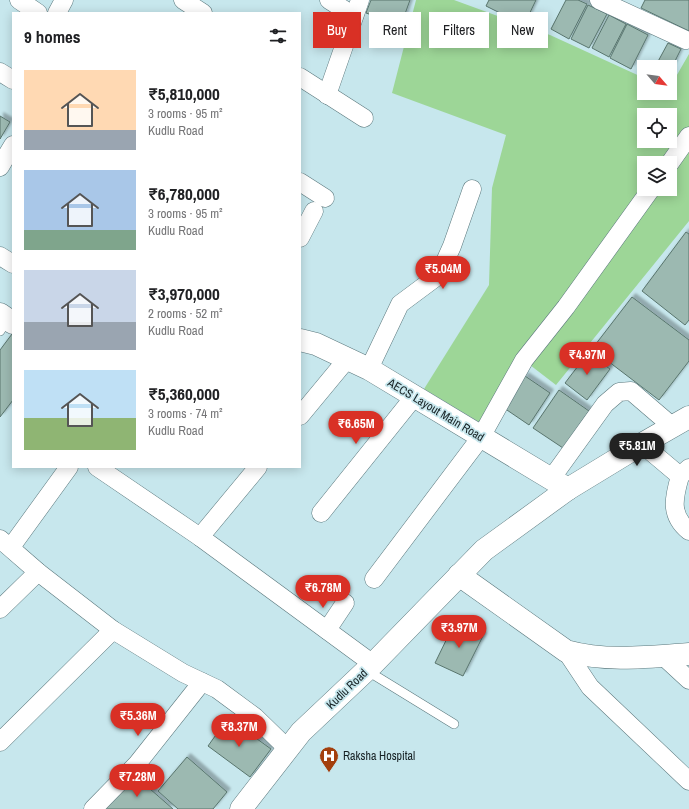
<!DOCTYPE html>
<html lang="en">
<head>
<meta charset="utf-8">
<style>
	body { margin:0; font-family:"Archivo Narrow",sans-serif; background:#f6f6f6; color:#202124; height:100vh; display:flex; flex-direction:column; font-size:15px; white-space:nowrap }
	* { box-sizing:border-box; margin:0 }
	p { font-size:13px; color:#757577 }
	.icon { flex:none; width:22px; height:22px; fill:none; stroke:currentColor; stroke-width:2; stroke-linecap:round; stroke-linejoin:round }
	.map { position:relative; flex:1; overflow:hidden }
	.details { position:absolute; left:12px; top:12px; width:289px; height:456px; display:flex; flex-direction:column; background:#fff; border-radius:0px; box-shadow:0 2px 10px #0003 }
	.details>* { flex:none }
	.guide { position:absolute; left:313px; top:12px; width:316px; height:36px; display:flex; gap:8px }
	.needle { width:26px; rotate:118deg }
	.tools { position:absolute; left:637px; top:60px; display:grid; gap:8px }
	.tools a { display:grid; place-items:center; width:40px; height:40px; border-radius:0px; background:#fff; box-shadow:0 2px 10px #0003; font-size:20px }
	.price { position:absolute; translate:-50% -34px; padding:0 9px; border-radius:14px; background:#d93025; color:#fff; font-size:13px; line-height:26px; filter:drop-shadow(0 1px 2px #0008) }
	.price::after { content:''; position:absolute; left:50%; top:24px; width:12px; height:9px; margin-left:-6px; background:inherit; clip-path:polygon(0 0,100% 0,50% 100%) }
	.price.on { background:#222; color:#fff }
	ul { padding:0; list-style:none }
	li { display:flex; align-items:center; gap:12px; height:100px; padding:0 12px }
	li span { display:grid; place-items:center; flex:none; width:112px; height:80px; border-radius:0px; color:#555 }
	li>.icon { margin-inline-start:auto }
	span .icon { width:48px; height:48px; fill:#fffc; stroke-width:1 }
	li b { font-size:17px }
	h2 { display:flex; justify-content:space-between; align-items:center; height:48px; padding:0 12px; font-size:17px }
	.chip { padding:0 14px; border-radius:0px; background:#fff; box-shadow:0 2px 10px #0003; font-size:14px; line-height:36px }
	.chip.on { background:#d93025; color:#fff }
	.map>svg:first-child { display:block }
</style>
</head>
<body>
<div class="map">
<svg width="689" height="809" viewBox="0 0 689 809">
	<defs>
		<filter id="shadow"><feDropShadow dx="3.5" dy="-3.5" stdDeviation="1" flood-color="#0004"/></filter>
	</defs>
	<rect width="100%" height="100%" fill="#c7e7ed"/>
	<path fill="#9dd697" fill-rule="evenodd" d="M416 0H454L550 35 644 78V93H670V87L689 54V221L556 385 530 365 484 425 424 389 489 285 492 188 506 135 392 93ZM644 115H670V141H644ZM644 163H670V189H644Z"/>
	<g fill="#9cb9b1" stroke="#59756d" filter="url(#shadow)">
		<path d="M371 0H410L401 25 366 13Z"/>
		<path d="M489 0H536L524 25 486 6Z"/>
		<path d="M566 0H578L587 4 569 39 551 29Z"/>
		<path d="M645 0H689V31L641 8Z"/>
		<path d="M588 5 607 14 589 48 571 39Z"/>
		<path d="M609 15 626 24 609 57 592 48Z"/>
		<path d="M627 24 648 35 631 69 610 58Z"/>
		<path d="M668 43 681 49 670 71V67H655Z"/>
		<path d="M0 116 10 122 0 139Z"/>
		<path d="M686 232 689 234V320L685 325 642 291Z"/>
		<path d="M632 297 689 340V361L659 400 592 349Z"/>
		<path d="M12 334 13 335V400L0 417V350Z"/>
		<path d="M588 353 610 369 587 400 565 383Z"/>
		<path d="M525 376 550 393 529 425 504 408Z"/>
		<path d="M559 390 589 411 563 448 533 428Z"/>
		<path d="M455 622 483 636 463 676 435 663Z"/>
		<path d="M228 718 271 749 250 777 208 746Z"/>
		<path d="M187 757 227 792 213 809H178L158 791Z"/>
		<path d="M134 775 173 809H105Z"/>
	</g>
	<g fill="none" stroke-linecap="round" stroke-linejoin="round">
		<g stroke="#5b787d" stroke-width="10">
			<g id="lane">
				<path d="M0 331 8 319"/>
				<path d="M366 670 454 724"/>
			</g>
		</g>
		<g stroke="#5b787d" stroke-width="19">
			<g id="street">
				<path d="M19 0 38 13"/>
				<path d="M183 0 203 13"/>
				<path d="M329 0 354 16"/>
				<path d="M599 0 686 40"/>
				<path d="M57 13 64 0"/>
				<path d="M0 72 13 80"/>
				<path d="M300 77 364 118"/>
				<path d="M327 95 360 0"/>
				<path d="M670 163 689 136"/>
				<path d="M0 167 13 145"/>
				<path d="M300 182 325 198"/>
				<path d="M300 238 314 211"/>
				<path d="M0 256 13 264"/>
				<path d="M369 369 400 304 439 275 452 246 472 189"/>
				<path d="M300 416 348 358"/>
				<path d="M642 444 680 476 689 468"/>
				<path d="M97 467 200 537 373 664"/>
				<path d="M680 476C674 497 669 515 689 531"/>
				<path d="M551 479 605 404 619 392 631 391 673 427"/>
				<path d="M321 513 414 397"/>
				<path d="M200 537 258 467"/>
				<path d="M0 539 38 572 113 630 183 673 217 689 255 717 288 749"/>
				<path d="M11 547 69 467"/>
				<path d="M374 579 481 437 524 360 566 307 651 189"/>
				<path d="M0 609 38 572"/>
				<path d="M327 630 345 603"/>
				<path d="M566 651 590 687 689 781"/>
				<path d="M663 656 689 680"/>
				<path d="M0 742 113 630"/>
				<path d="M93 809 137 764 202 682"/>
			</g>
		</g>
		<g stroke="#5b787d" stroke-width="23">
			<g id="secondary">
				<path d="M0 314 13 323"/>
				<path d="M300 340 316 344 369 369 568 489"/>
				<path d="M459 575 566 651C606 662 648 657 689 654"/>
				<path d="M241 809 301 732 373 664 484 550 568 489 642 444 689 417"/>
			</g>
		</g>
		<use href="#lane" stroke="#fff" stroke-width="9"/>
		<use href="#street" stroke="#fff" stroke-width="18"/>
		<use href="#secondary" stroke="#fff" stroke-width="22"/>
	</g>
	<defs>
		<g id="hospital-pin" transform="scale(1)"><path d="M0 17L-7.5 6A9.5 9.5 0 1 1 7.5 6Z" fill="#a33f0d" stroke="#c7e7ed"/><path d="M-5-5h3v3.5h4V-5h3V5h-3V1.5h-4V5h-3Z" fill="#fff"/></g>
	</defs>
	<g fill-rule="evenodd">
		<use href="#hospital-pin" x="329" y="756"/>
	</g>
	<g text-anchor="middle" stroke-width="3.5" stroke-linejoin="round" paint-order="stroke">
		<g font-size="12" fill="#141f22" stroke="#c7e7ed">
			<text transform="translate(436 410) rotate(31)" y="4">AECS Layout Main Road</text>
			<text transform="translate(347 689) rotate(-44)" y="4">Kudlu Road</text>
		</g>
		<g font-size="12" fill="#141f22" stroke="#c7e7ed" text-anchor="start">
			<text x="343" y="760">Raksha Hospital</text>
		</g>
	</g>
</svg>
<div class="tools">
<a><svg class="needle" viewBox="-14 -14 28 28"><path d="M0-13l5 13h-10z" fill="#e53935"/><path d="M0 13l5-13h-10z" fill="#757577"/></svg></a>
<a><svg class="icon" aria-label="locate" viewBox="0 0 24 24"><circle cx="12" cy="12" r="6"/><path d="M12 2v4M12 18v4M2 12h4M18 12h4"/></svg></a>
<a><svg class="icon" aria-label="layers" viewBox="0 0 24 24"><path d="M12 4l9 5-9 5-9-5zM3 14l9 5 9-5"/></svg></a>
</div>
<b class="price" style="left:443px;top:290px">₹5.04M</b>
<b class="price" style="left:587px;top:376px">₹4.97M</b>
<b class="price" style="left:356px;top:445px">₹6.65M</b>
<b class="price on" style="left:637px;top:467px">₹5.81M</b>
<b class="price" style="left:323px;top:609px">₹6.78M</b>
<b class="price" style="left:459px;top:649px">₹3.97M</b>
<b class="price" style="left:138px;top:737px">₹5.36M</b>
<b class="price" style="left:239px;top:748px">₹8.37M</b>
<b class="price" style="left:137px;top:798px">₹7.28M</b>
<div class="guide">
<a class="chip on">Buy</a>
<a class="chip">Rent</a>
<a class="chip">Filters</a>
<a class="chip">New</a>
</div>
<section class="details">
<h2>9 homes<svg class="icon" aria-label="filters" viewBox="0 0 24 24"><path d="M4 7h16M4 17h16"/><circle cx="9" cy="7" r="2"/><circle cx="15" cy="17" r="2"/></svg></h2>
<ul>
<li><span style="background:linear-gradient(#ffd9b3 75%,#9aa5b1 0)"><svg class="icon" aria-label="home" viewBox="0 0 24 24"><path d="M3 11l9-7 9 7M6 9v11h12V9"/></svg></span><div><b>₹5,810,000</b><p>3 rooms · 95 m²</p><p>Kudlu Road</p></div></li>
<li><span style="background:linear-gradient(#a9c7e8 75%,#7fa58c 0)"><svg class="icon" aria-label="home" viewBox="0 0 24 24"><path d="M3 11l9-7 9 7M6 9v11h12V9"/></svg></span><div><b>₹6,780,000</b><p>3 rooms · 95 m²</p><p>Kudlu Road</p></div></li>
<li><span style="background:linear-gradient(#c9d6e8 65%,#9aa5b1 0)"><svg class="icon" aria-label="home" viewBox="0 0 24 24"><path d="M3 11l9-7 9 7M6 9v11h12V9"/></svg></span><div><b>₹3,970,000</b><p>2 rooms · 52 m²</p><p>Kudlu Road</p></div></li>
<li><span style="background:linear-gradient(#bfe0f5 60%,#8fb573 0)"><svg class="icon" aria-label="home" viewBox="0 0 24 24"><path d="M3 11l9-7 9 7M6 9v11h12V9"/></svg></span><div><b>₹5,360,000</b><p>3 rooms · 74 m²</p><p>Kudlu Road</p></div></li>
</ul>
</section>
</div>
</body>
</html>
